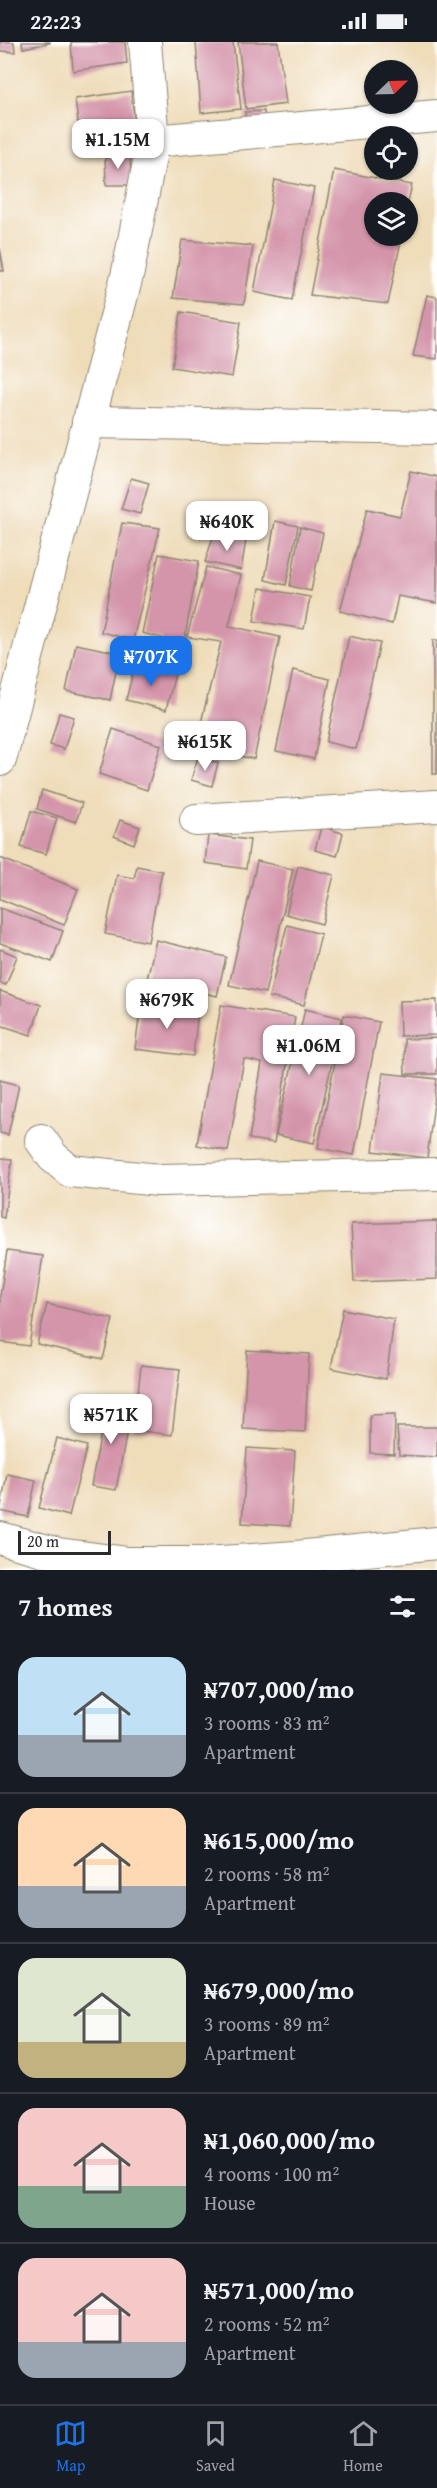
<!DOCTYPE html>
<html lang="en">
<head>
<meta charset="utf-8">
<style>
	body { margin:0; font-family:"Gentium Book Plus",serif; background:#242831; color:#f1f3f6; height:100vh; display:flex; flex-direction:column; font-size:22px; white-space:nowrap }
	* { box-sizing:border-box; margin:0 }
	p { font-size:20px; color:#9ea1a6 }
	.icon { flex:none; width:33px; height:33px; fill:none; stroke:currentColor; stroke-width:2; stroke-linecap:round; stroke-linejoin:round }
	.map { position:relative; height:1528px; overflow:hidden }
	.panel { display:flex; flex-direction:column; background:#171b24; flex:1 }
	.panel>* { flex:none }
	.needle { width:39px; rotate:67deg }
	.tools { position:absolute; left:364px; top:18px; display:grid; gap:12px }
	.tools a { display:grid; place-items:center; width:54px; height:54px; border-radius:50%; background:#171b24; box-shadow:0 2px 4px #0004; font-size:30px }
	.scale { position:absolute; left:18px; bottom:15px; width:93px; box-sizing:border-box; padding-left:6px; border:3px solid #2b2b2b; border-top:0; font-size:16px; line-height:21px; white-space:nowrap; color:#2b2b2b; -webkit-text-stroke:4px #fff; paint-order:stroke }
	.price { position:absolute; translate:-50% -51px; padding:0 14px; border-radius:12px; background:#fff; color:#222; font-size:20px; line-height:39px; filter:drop-shadow(0 2px 3px #0008) }
	.price::after { content:''; position:absolute; left:50%; top:36px; width:18px; height:14px; margin-left:-9px; background:inherit; clip-path:polygon(0 0,100% 0,50% 100%) }
	.price.on { background:#1a73e8; color:#fff }
	ul { padding:0; list-style:none }
	li { display:flex; align-items:center; gap:18px; height:150px; padding:0 18px }
	li+li { border-top:2px solid #363941 }
	li span { display:grid; place-items:center; flex:none; width:168px; height:120px; border-radius:18px; color:#555 }
	li>.icon { margin-inline-start:auto }
	span .icon { width:72px; height:72px; fill:#fffc; stroke-width:1 }
	li b { font-size:26px }
	h2 { display:flex; justify-content:space-between; align-items:center; height:72px; padding:0 18px; font-size:26px }
	.status { display:flex; justify-content:space-between; align-items:center; height:42px; padding:0 30px; background:#171b24; direction:ltr }
	.status svg { height:16px; fill:currentColor }
	.menu { display:flex; justify-content:space-around; align-items:center; height:84px; border-top:2px solid #363941; background:#171b24; font-size:16px; color:#9ea1a6 }
	.menu a { display:grid; justify-items:center; gap:3px }
	.menu .on { color:#1a73e8 }
	.map>svg:first-child { display:block }
</style>
</head>
<body>
<div class="status"><b>22:23</b><svg viewBox="0 0 49 12"><path d="M0 12V9h3v3zM5 12V6h3v6zM10 12V3h3v9zM15 12V0h3v12zM26 1h20v11H26zM47 4h2v5h-2z"/></svg></div>
<div class="map">
<svg width="437" height="1528" viewBox="0 0 437 1528">
	<rect width="100%" height="100%" fill="#fff"/>
	<filter id="ink" filterUnits="userSpaceOnUse"><feTurbulence type="fractalNoise" baseFrequency=".0167" numOctaves="2"/><feDisplacementMap in="SourceGraphic" scale="12" xChannelSelector="R" yChannelSelector="G"/><feConvolveMatrix kernelMatrix="1 2 1 2 8 2 1 2 1" color-interpolation-filters="sRGB"/></filter>
	<filter id="wash" filterUnits="userSpaceOnUse"><feTurbulence type="fractalNoise" baseFrequency=".008" numOctaves="4" result="noise"/><feDisplacementMap in="SourceGraphic" scale="24" xChannelSelector="R" yChannelSelector="G"/><feGaussianBlur stdDeviation="1.35" result="paint"/><feColorMatrix in="noise" values="0 0 0 0 0 0 0 0 0 0 0 0 0 0 0 0 0 1.4 0 .05"/><feComposite in="paint" operator="in"/></filter>
	<g filter="url(#wash)">
		<rect width="100%" height="100%" fill="#efdcb9"/>
		<g id="blocks">
			<g fill="#d494aa">
				<path d="M0 0H14L15 10 0 9Z"/>
				<path d="M22 0H50V1L23 6Z"/>
				<path d="M71 0H125L127 21 73 29Z"/>
				<path d="M196 0H233L241 67 201 71Z"/>
				<path d="M238 0H278L286 62 246 67Z"/>
				<path d="M131 49 136 90 80 97 75 57Z"/>
				<path d="M264 69 265 87 246 89 245 70Z"/>
				<path d="M105 113H130L131 143H106Z"/>
				<path d="M334 128 412 143 408 160H375V194H402L388 262 310 253Z"/>
				<path d="M275 138 314 146 292 258 254 250Z"/>
				<path d="M182 198 253 204 244 262 173 256Z"/>
				<path d="M0 206 4 229H0Z"/>
				<path d="M427 253 437 255V317L413 314Z"/>
				<path d="M181 270 241 280 232 335 172 325Z"/>
				<path d="M411 429 437 435V561L398 554 392 582 340 569 367 467 400 474Z"/>
				<path d="M131 436 149 441 140 472 121 467Z"/>
				<path d="M275 479 298 484 286 543 265 538Z"/>
				<path d="M122 481 160 486 133 598 101 590Z"/>
				<path d="M300 485 323 491 311 549 290 544Z"/>
				<path d="M214 492 246 498 241 528 205 520Z"/>
				<path d="M159 512 199 519 180 622 160 613 162 596 142 591Z"/>
				<path d="M206 525 241 533 229 584 280 595 254 717 195 705 221 600 187 595Z"/>
				<path d="M260 546 310 555 304 587 254 579Z"/>
				<path d="M349 594 380 601 356 707 326 700Z"/>
				<rect x="433" y="598" width="4" height="134"/>
				<path d="M76 602 120 611 110 658 66 649Z"/>
				<path d="M135 622 175 632 166 668 126 658Z"/>
				<path d="M293 628 330 637 314 717 276 709Z"/>
				<path d="M59 671 74 675 64 707 50 703Z"/>
				<path d="M113 687 161 703 147 748 99 732Z"/>
				<path d="M198 715 218 721 212 744 191 738Z"/>
				<path d="M42 748 82 761 76 780 37 767Z"/>
				<path d="M31 769 57 776 46 812 21 805Z"/>
				<path d="M120 778 140 785 134 802 114 794Z"/>
				<path d="M321 785 343 791 337 814 315 808Z"/>
				<path d="M208 793 250 798 246 827 205 821Z"/>
				<path d="M0 816 78 847 64 883 0 857Z"/>
				<path d="M257 819 293 827 265 951 229 943Z"/>
				<path d="M137 824 162 829 148 900 105 892 117 833 134 836Z"/>
				<path d="M298 824 334 833 322 882 286 872Z"/>
				<path d="M0 866 63 889 52 920 0 901Z"/>
				<path d="M287 883 321 892 304 963 269 955Z"/>
				<path d="M156 898 226 915 217 954 147 937Z"/>
				<path d="M0 907 17 914 6 943 0 941Z"/>
				<path d="M0 949 41 963 31 993 0 983Z"/>
				<path d="M437 958V993L400 994 399 959Z"/>
				<path d="M141 962 198 969 193 1014 135 1007Z"/>
				<path d="M221 963 295 975 274 1101 249 1097 262 1021 244 1017 228 1109 197 1103Z"/>
				<path d="M305 967 342 976 314 1101 276 1093Z"/>
				<path d="M344 973 379 980 354 1113 318 1106Z"/>
				<path d="M437 996V1032H405L404 997Z"/>
				<path d="M383 1031 437 1037 427 1116 373 1109Z"/>
				<path d="M0 1038 19 1043 8 1093 0 1091Z"/>
				<path d="M0 1116 12 1117 4 1176 0 1175Z"/>
				<path d="M437 1179V1237L354 1240 351 1182Z"/>
				<path d="M7 1209 43 1214 29 1304 0 1300V1254Z"/>
				<path d="M47 1262 113 1277 103 1317 37 1302Z"/>
				<path d="M343 1267 394 1277 386 1337 331 1326Z"/>
				<path d="M247 1308 309 1312 305 1390 243 1387Z"/>
				<path d="M141 1323 180 1327 172 1393 134 1388Z"/>
				<path d="M107 1358 132 1362 116 1448 91 1444Z"/>
				<path d="M395 1372 394 1412 370 1411V1373Z"/>
				<path d="M397 1385H437V1415L399 1413Z"/>
				<path d="M57 1396 87 1404 69 1474 39 1466Z"/>
				<path d="M247 1406 295 1409 290 1484 242 1481Z"/>
				<path d="M7 1432 36 1438 28 1475 0 1469Z"/>
			</g>
		</g>
	</g>
	<g filter="url(#ink)">
		<use href="#blocks" fill-opacity="0" stroke="#8d8472" stroke-width="1.5"/>
		<g fill="none" stroke-linecap="round" stroke-linejoin="round">
			<g stroke="#8d8472" stroke-width="34">
				<g id="minor">
					<path d="M153 99 437 74"/>
					<path d="M88 380 437 386"/>
					<path d="M0 718 128 230 153 99 145 0"/>
					<path d="M196 778 437 764"/>
					<path d="M41 1098 53 1115 70 1129 159 1138 437 1132"/>
					<path d="M0 1496 58 1512 128 1521H205L296 1515 437 1501"/>
				</g>
			</g>
			<use href="#minor" stroke="#fff" stroke-width="32"/>
		</g>
	</g>
</svg>
<div class="tools">
<a><svg class="needle" viewBox="-14 -14 28 28"><path d="M0-13l5 13h-10z" fill="#e53935"/><path d="M0 13l5-13h-10z" fill="#9ea1a6"/></svg></a>
<a><svg class="icon" aria-label="locate" viewBox="0 0 24 24"><circle cx="12" cy="12" r="6"/><path d="M12 2v4M12 18v4M2 12h4M18 12h4"/></svg></a>
<a><svg class="icon" aria-label="layers" viewBox="0 0 24 24"><path d="M12 4l9 5-9 5-9-5zM3 14l9 5 9-5"/></svg></a>
</div>
<div class="scale">20 m</div>
<b class="price" style="left:118px;top:128px">₦1.15M</b>
<b class="price" style="left:227px;top:510px">₦640K</b>
<b class="price on" style="left:151px;top:645px">₦707K</b>
<b class="price" style="left:205px;top:730px">₦615K</b>
<b class="price" style="left:167px;top:988px">₦679K</b>
<b class="price" style="left:309px;top:1034px">₦1.06M</b>
<b class="price" style="left:111px;top:1403px">₦571K</b>
</div>
<section class="panel">
<h2>7 homes<svg class="icon" aria-label="filters" viewBox="0 0 24 24"><path d="M4 7h16M4 17h16"/><circle cx="9" cy="7" r="2"/><circle cx="15" cy="17" r="2"/></svg></h2>
<ul>
<li><span style="background:linear-gradient(#bfe0f5 65%,#9aa5b1 0)"><svg class="icon" aria-label="home" viewBox="0 0 24 24"><path d="M3 11l9-7 9 7M6 9v11h12V9"/></svg></span><div><b>₦707,000/mo</b><p>3 rooms · 83 m²</p><p>Apartment</p></div></li>
<li><span style="background:linear-gradient(#ffd9b3 65%,#9aa5b1 0)"><svg class="icon" aria-label="home" viewBox="0 0 24 24"><path d="M3 11l9-7 9 7M6 9v11h12V9"/></svg></span><div><b>₦615,000/mo</b><p>2 rooms · 58 m²</p><p>Apartment</p></div></li>
<li><span style="background:linear-gradient(#dfe7d0 70%,#c2b280 0)"><svg class="icon" aria-label="home" viewBox="0 0 24 24"><path d="M3 11l9-7 9 7M6 9v11h12V9"/></svg></span><div><b>₦679,000/mo</b><p>3 rooms · 89 m²</p><p>Apartment</p></div></li>
<li><span style="background:linear-gradient(#f6c9c9 65%,#7fa58c 0)"><svg class="icon" aria-label="home" viewBox="0 0 24 24"><path d="M3 11l9-7 9 7M6 9v11h12V9"/></svg></span><div><b>₦1,060,000/mo</b><p>4 rooms · 100 m²</p><p>House</p></div></li>
<li><span style="background:linear-gradient(#f6c9c9 70%,#9aa5b1 0)"><svg class="icon" aria-label="home" viewBox="0 0 24 24"><path d="M3 11l9-7 9 7M6 9v11h12V9"/></svg></span><div><b>₦571,000/mo</b><p>2 rooms · 52 m²</p><p>Apartment</p></div></li>
</ul>
</section>
<nav class="menu">
<a class="on"><svg class="icon" aria-label="map" viewBox="0 0 24 24"><path d="M3 6l6-2 6 2 6-2v14l-6 2-6-2-6 2zM9 4v14M15 6v14"/></svg>Map</a>
<a><svg class="icon" aria-label="saved" viewBox="0 0 24 24"><path d="M7 4h10v16l-5-4-5 4z"/></svg>Saved</a>
<a><svg class="icon" aria-label="home" viewBox="0 0 24 24"><path d="M3 11l9-7 9 7M6 9v11h12V9"/></svg>Home</a>
</nav>
</body>
</html>
